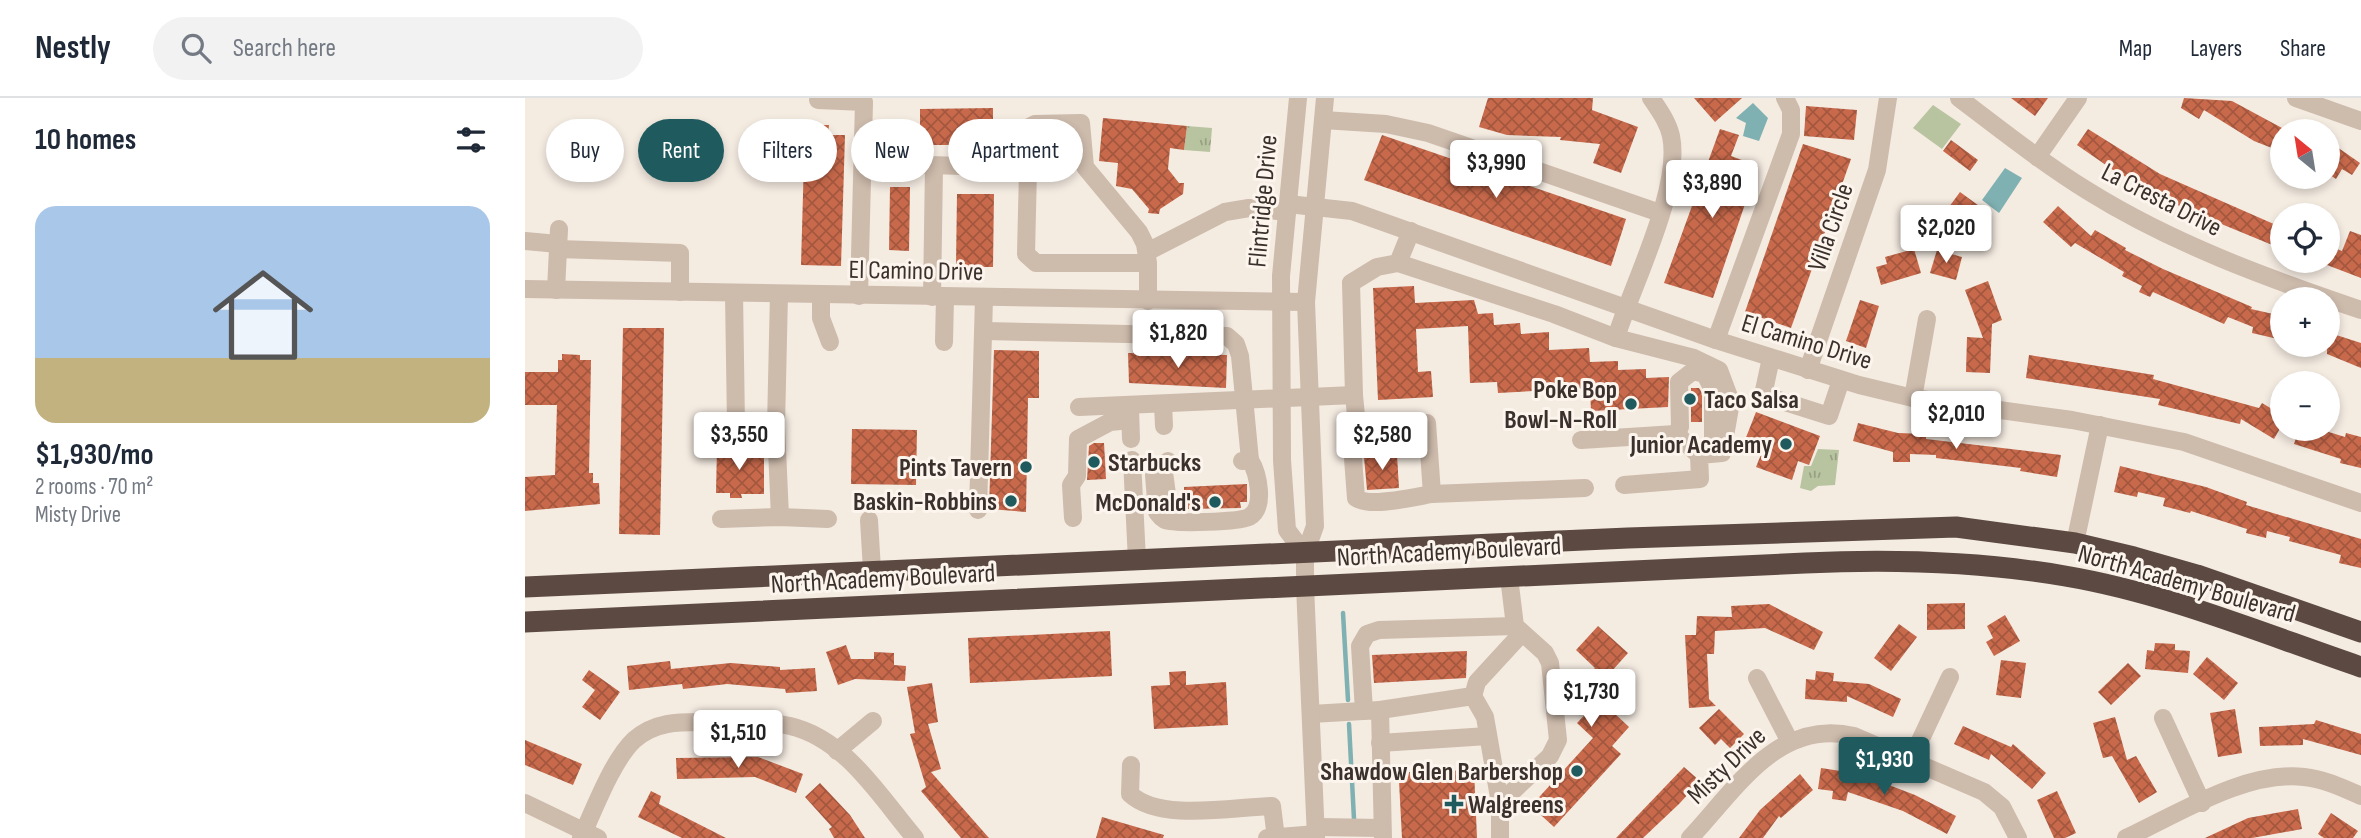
<!DOCTYPE html>
<html lang="en">
<head>
<meta charset="utf-8">
<style>
	body { margin:0; font-family:"Sofia Sans Condensed",sans-serif; background:#f2f2f3; color:#1f2937; height:100vh; display:flex; flex-direction:column; font-size:26px; white-space:nowrap }
	* { box-sizing:border-box; margin:0 }
	p { font-size:23px; color:#747a83 }
	.icon { flex:none; width:38px; height:38px; fill:none; stroke:currentColor; stroke-width:2; stroke-linecap:round; stroke-linejoin:round }
	.map { position:relative; flex:1; overflow:hidden }
	.side { display:flex; flex-direction:column; background:#fff; width:525px }
	.side>* { flex:none }
	.top-card { position:absolute; left:21px; top:21px; width:665px; height:63px; display:flex; gap:14px }
	.needle { width:46px; rotate:330deg }
	.fabs { position:absolute; left:1745px; top:21px; display:grid; gap:14px }
	.fabs a { display:grid; place-items:center; width:70px; height:70px; border-radius:50%; background:#fff; box-shadow:0 4px 10px #0003; font-size:35px }
	.price { position:absolute; translate:-50% -60px; padding:0 16px; border-radius:7px; background:#fff; color:#222; font-size:23px; line-height:46px; filter:drop-shadow(0 2px 4px #0008) }
	.price::after { content:''; position:absolute; left:50%; top:42px; width:21px; height:16px; margin-left:-10px; background:inherit; clip-path:polygon(0 0,100% 0,50% 100%) }
	.price.active { background:#1f5a5e; color:#fff }
	ul { padding:0; list-style:none }
	li { display:grid; align-content:center; gap:14px; height:371px; padding:0 35px }
	li span { display:grid; place-items:center; height:217px; border-radius:21px; color:#555 }
	li>.icon { margin-inline-start:auto }
	span .icon { width:126px; height:126px; fill:#fffc; stroke-width:1 }
	li b { font-size:30px }
	h2 { display:flex; justify-content:space-between; align-items:center; height:84px; padding:0 35px; font-size:30px }
	.chip { padding:0 24px; border-radius:32px; background:#fff; box-shadow:0 4px 10px #0003; font-size:24px; line-height:63px }
	.chip.active { background:#1f5a5e; color:#fff }
	header { display:flex; align-items:center; gap:42px; box-sizing:border-box; height:98px; padding:0 35px; background:#fff; border-bottom:2px solid #e0e1e3 }
	header strong { font-size:33px }
	nav { display:flex; gap:38px; margin-inline-start:auto; font-size:24px }
	.search { width:490px; height:63px; background:#f2f2f3; display:flex; align-items:center; gap:18px; box-sizing:border-box; padding:0 24px; border-radius:38px; color:#747a83; font-size:26px }
	main { display:flex; flex:1; min-height:0 }
	.map>svg:first-child { display:block }
</style>
</head>
<body>
<header>
<strong>Nestly</strong>
<div class="search"><svg class="icon" aria-label="search" viewBox="0 0 24 24"><circle cx="10" cy="10" r="6"/><path d="M15 15l6 6"/></svg>Search here</div>
<nav><a>Map</a><a>Layers</a><a>Share</a></nav>
</header>
<main>
<section class="side">
<h2>10 homes<svg class="icon" aria-label="filters" viewBox="0 0 24 24"><path d="M4 7h16M4 17h16"/><circle cx="9" cy="7" r="2"/><circle cx="15" cy="17" r="2"/></svg></h2>
<ul>
<li><span style="background:linear-gradient(#a9c7e8 70%,#c2b280 0)"><svg class="icon" aria-label="home" viewBox="0 0 24 24"><path d="M3 11l9-7 9 7M6 9v11h12V9"/></svg></span><div><b>$1,930/mo</b><p>2 rooms · 70 m²</p><p>Misty Drive</p></div></li>
</ul>
</section>
<div class="map">
<svg width="1836" height="740" viewBox="0 0 1836 740">
	<defs>
		<pattern id="park-tufts" width="24" height="20" patternUnits="userSpaceOnUse" patternTransform="scale(1.75)"><rect width="24" height="20" fill="#b8c4a0"/><path d="M3 7l-1-3M5 7V3M7 7l1-3M15 17l-1-3M17 17v-4M19 17l1-3" fill="none" stroke="#97a083"/></pattern>
		<pattern id="building-cross-hatch" width="8" height="8" patternUnits="userSpaceOnUse" patternTransform="scale(1.75)"><rect width="8" height="8" fill="#c8694b"/><path d="M0 0l8 8M0 8l8-8" fill="none" stroke="#a4573f"/></pattern>
	</defs>
	<rect width="100%" height="100%" fill="#f4ebe1"/>
	<path fill="#b8c4a0" d="M1408 7 1436 26 1417 51 1388 30Z"/>
	<g fill="url(#park-tufts)">
		<path d="M662 28 687 30 685 54 659 52Z"/>
		<path d="M1293 351 1314 352 1310 387 1293 388 1286 393 1275 390 1279 368H1286Z"/>
	</g>
	<g fill="#7fb0b2">
		<path d="M1228 5 1243 20 1234 43 1218 38 1221 25 1211 20Z"/>
		<path d="M1480 70 1497 80 1474 115 1457 102Z"/>
	</g>
	<g fill="none" stroke-linecap="round" stroke-linejoin="round">
		<g stroke="#7fb0b2" stroke-width="4.5">
			<path d="M818 515 823 602"/>
			<path d="M824 626 829 721"/>
		</g>
	</g>
	<g fill="url(#building-cross-hatch)">
		<path d="M963 0H1068L1067 12 1113 29 1096 75 1068 65 1075 46 1035 42 1036 39 982 37 954 29Z"/>
		<path d="M1169 0H1217L1190 24Z"/>
		<path d="M1486 0H1523L1510 18Z"/>
		<path d="M1659 0 1707 3 1757 30V54L1729 43 1679 12 1674 21 1656 10Z"/>
		<path d="M1281 8 1332 12 1329 42 1279 38Z"/>
		<path d="M468 10V47H395V11Z"/>
		<path d="M578 20 662 28 659 52 645 50 643 71 654 85H659L658 96 635 111 634 116 623 115 624 111 607 91 591 88 593 65 574 63Z"/>
		<path d="M280 27H304L303 37H320L316 168 276 167Z"/>
		<path d="M1195 31 1214 37 1206 58 1233 68 1188 200 1139 185Z"/>
		<path d="M1563 31 1635 76 1751 127 1749 132 1757 134V151L1660 111 1588 72 1552 47Z"/>
		<path d="M857 37 1101 121 1086 168 839 82Z"/>
		<path d="M1426 42 1453 62 1445 73 1418 53Z"/>
		<path d="M1802 42 1835 65 1827 77 1817 71 1811 81 1802 75Z"/>
		<path d="M1278 46 1326 61 1266 230 1220 214Z"/>
		<path d="M365 89H385L384 153 364 152Z"/>
		<path d="M1435 94 1457 110 1447 125 1424 109Z"/>
		<path d="M432 96H469L468 169H431Z"/>
		<path d="M1533 108 1566 138 1570 132 1601 150 1600 152 1638 171 1727 209 1726 211 1757 218V242L1727 235 1728 229 1703 219 1699 226 1628 194 1625 199 1614 194 1617 188 1597 178 1599 174 1550 145 1546 149 1518 124Z"/>
		<path d="M1825 133 1836 137V180L1802 167V147L1817 153Z"/>
		<path d="M1389 151 1396 175 1356 187 1351 169 1362 166 1360 159Z"/>
		<path d="M1412 152 1437 159 1431 182 1405 175Z"/>
		<path d="M1463 183 1477 222 1467 226 1465 275 1441 274 1442 239 1458 240 1440 192Z"/>
		<path d="M889 188 890 205 949 202 953 216 968 215 969 227 995 225 996 236 1024 234V252L1064 250 1065 264 1093 263V272L1121 271V280L1144 279 1143 309 1066 313 1065 290 973 295 972 284 945 285 943 228 891 231 893 274 906 273 908 299 853 302 848 190Z"/>
		<path d="M1335 202 1354 208 1341 250 1321 243Z"/>
		<path d="M98 230H139L135 437 94 436Z"/>
		<path d="M1802 234 1836 245V270L1802 256Z"/>
		<path d="M469 252 514 253V300H503L501 414 464 411Z"/>
		<path d="M603 255 702 257 701 290 604 285Z"/>
		<path d="M37 256 55 257V262H66L64 375H68V385H74L75 406 0 413V379L30 377 32 307H0V274H33V262H37Z"/>
		<path d="M1504 257 1629 277 1628 281 1734 310 1737 305 1757 317V327L1749 341 1716 321 1715 326 1633 307 1635 301 1501 280Z"/>
		<path d="M1166 290H1174L1177 295V324H1166Z"/>
		<path d="M1231 314 1295 338 1284 367 1273 363 1267 382 1231 369 1239 349 1220 342Z"/>
		<path d="M1333 325 1373 335 1401 336V341L1536 357 1532 379 1495 373 1496 370 1411 360V357L1385 356V364H1368V354L1328 343Z"/>
		<path d="M327 331 392 332 391 387 326 386Z"/>
		<path d="M1774 331H1794L1820 339 1821 335 1836 339V370L1815 365 1816 361 1769 346Z"/>
		<path d="M206 344H217L219 357H239V396H216L217 400H205V395H191L192 349 206 350Z"/>
		<path d="M569 345H579L581 381 562 382 564 348Z"/>
		<path d="M872 357 874 390 842 392 839 359Z"/>
		<path d="M1595 368 1681 389 1722 404 1721 407 1836 441V470L1814 465 1816 457 1764 443 1765 439 1742 433 1741 440 1721 435 1722 431 1666 413 1665 415 1638 408 1640 400 1613 394 1612 399 1589 394Z"/>
		<path d="M722 386V404H715L716 410 660 411 659 389Z"/>
		<path d="M1440 505V531L1402 532V506Z"/>
		<path d="M1244 506 1298 534 1289 552 1240 530 1190 533 1189 556H1182L1184 601 1191 608 1164 610 1160 537H1171L1172 518 1207 519 1206 508Z"/>
		<path d="M1480 517 1495 543 1469 558 1461 544 1468 540 1462 528Z"/>
		<path d="M1374 526 1392 539 1366 573 1349 560Z"/>
		<path d="M1073 528 1103 555 1086 574 1106 593 1087 613 1104 629 1087 648 1096 656 1029 729 1006 708 1068 640 1052 625 1069 607 1051 590 1070 570 1051 552Z"/>
		<path d="M585 533 587 578 445 585 443 540Z"/>
		<path d="M1630 545 1650 546V552L1665 553 1663 575 1620 571 1622 552 1629 553Z"/>
		<path d="M321 547 326 561H349V554L369 555V567L381 568 380 583 330 581 313 587 301 554Z"/>
		<path d="M942 553 941 580 849 585 847 557Z"/>
		<path d="M1682 559 1713 585 1699 602 1668 576Z"/>
		<path d="M1476 562 1501 565 1496 600 1471 597Z"/>
		<path d="M145 563 146 571 206 565 255 569V572L290 570 292 593 261 595 260 591 202 586 158 591 157 586 104 592 102 568Z"/>
		<path d="M1603 565 1616 578 1586 607 1573 594Z"/>
		<path d="M64 572 95 594 75 622 57 609 70 592 57 582Z"/>
		<path d="M661 573V587L701 584 703 627 629 631 626 588 645 587 644 574Z"/>
		<path d="M1291 573 1309 575 1308 583 1344 586 1376 601 1368 619 1322 598V604L1280 601 1281 581 1290 582Z"/>
		<path d="M407 585 413 624 403 626 416 671 406 674 464 740H436L396 693 401 689 385 636 390 635 382 589Z"/>
		<path d="M1194 611 1219 636 1205 650 1196 641 1190 647 1174 630Z"/>
		<path d="M1710 611 1717 655 1693 659 1685 615Z"/>
		<path d="M1590 619 1602 662 1611 658 1632 694 1614 705 1587 658 1578 660 1568 625Z"/>
		<path d="M1791 622 1836 636V657L1778 641V647L1735 648 1734 629 1789 626Z"/>
		<path d="M1438 628 1486 649 1488 646 1521 675 1507 691 1466 656 1464 662 1429 646Z"/>
		<path d="M0 642 57 666 48 687 0 667Z"/>
		<path d="M233 659 278 676 271 695 230 679 152 681 151 660Z"/>
		<path d="M1159 669 1175 683 1154 706 1118 740H1091Z"/>
		<path d="M1296 670 1335 676 1390 697 1431 718 1422 736 1378 713 1323 694 1321 703 1307 701 1308 693 1293 691Z"/>
		<path d="M949 672 952 740H877L874 683 883 674Z"/>
		<path d="M1275 676 1288 692 1256 720 1254 718 1238 740H1214L1235 712Z"/>
		<path d="M295 685 325 717 340 740H309L304 731 307 729 280 699Z"/>
		<path d="M126 693 136 698 134 706 201 740H157L113 719Z"/>
		<path d="M1532 693 1551 735 1540 740H1529L1512 702Z"/>
		<path d="M1773 711 1777 731 1727 740H1680L1723 720Z"/>
		<path d="M1806 715 1833 733 1828 740H1799L1793 736Z"/>
		<path d="M577 719 639 737 638 740H571Z"/>
	</g>
	<g fill="none" stroke-linecap="round" stroke-linejoin="round">
		<g stroke="#cdbbac" stroke-width="18">
			<path d="M773 0 756 178 757 362 762 432 780 456"/>
			<path d="M1434 0C1476 32 1518 65 1563 93 1648 146 1742 180 1836 212"/>
			<path d="M1771 0 1836 23"/>
			<path d="M293 2 339 4 334 198"/>
			<path d="M798 22 861 26 903 35 1135 115"/>
			<path d="M1512 59 1553 0"/>
			<path d="M338 65 471 69"/>
			<path d="M763 106 827 113 1191 242 1334 287 1388 300 1547 322 1659 344 1836 405"/>
			<path d="M0 143 33 146"/>
			<path d="M33 151 155 155V194"/>
			<path d="M622 154 700 114 724 110 762 114"/>
			<path d="M623 165 620 146 614 134 560 69 556 25 510 26 504 29 501 156 511 165H623V203"/>
			<path d="M873 165 1029 216 1091 240C1107 187 1157 91 1146 38 1143 24 1134 12 1126 0"/>
			<path d="M0 191 781 204"/>
			<path d="M31 192 34 131"/>
			<path d="M209 195 211 327 251 328 254 196"/>
			<path d="M296 197V220L305 244"/>
			<path d="M407 199 409 68"/>
			<path d="M460 233 702 238 711 246 715 258 725 362 717 363"/>
			<path d="M1091 240 1169 260 1194 272 1206 304 1197 355 1174 357 1175 381 1099 387"/>
			<path d="M1191 242 1266 36V12L1260 0"/>
			<path d="M419 244 420 199"/>
			<path d="M1246 260 1238 297 1304 318 1316 282"/>
			<path d="M1283 272 1352 72 1363 0"/>
			<path d="M829 297 826 185 852 169 873 165 886 133"/>
			<path d="M1388 300 1402 221"/>
			<path d="M638 306 639 328"/>
			<path d="M554 309 829 297 832 328 826 334 831 400C845 410 890 399 907 396"/>
			<path d="M605 310 606 341"/>
			<path d="M902 325 907 396 1060 390"/>
			<path d="M251 328 255 419"/>
			<path d="M1151 336 1155 329 1154 284 1168 273 1180 276 1188 292V353"/>
			<path d="M1056 342 1151 336 1174 357"/>
			<path d="M607 362 612 462"/>
			<path d="M643 363 629 377 632 414C635 418 635 419 640 422 650 426 714 424 724 419 741 410 733 375 725 362"/>
			<path d="M638 367 644 411 656 423"/>
			<path d="M453 412 459 200"/>
			<path d="M548 420 546 387 552 378 553 341 585 324 605 322"/>
			<path d="M196 421 255 419 303 421"/>
			<path d="M344 422 347 472"/>
			<path d="M1550 445 1575 327"/>
			<path d="M1232 580 1264 642"/>
			<path d="M948 598 960 619 975 705"/>
			<path d="M855 612 948 598 952 584 997 535"/>
			<path d="M839 613 835 548 842 536 854 532 990 528"/>
			<path d="M786 616 855 612 858 740"/>
			<path d="M1638 620 1677 705"/>
			<path d="M855 645 963 638"/>
			<path d="M312 653 348 623"/>
			<path d="M1386 662 1425 579"/>
			<path d="M606 667 605 696C635 724 708 709 747 708L751 740"/>
			<path d="M0 705 73 740"/>
			<path d="M791 729 857 730"/>
			<path d="M56 740C69 712 87 663 109 642 131 622 158 624 185 624 212 624 239 622 265 628 321 641 355 699 390 740"/>
			<path d="M742 740 791 736"/>
			<path d="M791 740 780 488V456L790 428 781 204 800 0"/>
			<path d="M975 740V705L1025 658 1033 642 1025 565 1020 555 990 528 984 479"/>
			<path d="M1165 740C1211 691 1253 620 1329 638L1459 694 1477 709 1493 740"/>
			<path d="M1601 740C1653 716 1721 672 1779 679 1799 681 1818 690 1836 698"/>
		</g>
		<g stroke="#5c4a42" stroke-width="21">
			<path d="M0 489 1103 440 1431 429 1550 445 1609 459 1672 477 1836 534"/>
			<path d="M0 524 1280 465C1368 461 1453 463 1540 478 1641 495 1739 536 1836 569"/>
		</g>
	</g>
	<g fill="#1f5a5e" stroke="#fbf5ee" stroke-width="2.5">
		<circle cx="1165" cy="301" r="7"/>
		<circle cx="1106" cy="306" r="7"/>
		<circle cx="1261" cy="346" r="7"/>
		<circle cx="569" cy="364" r="7"/>
		<circle cx="501" cy="369" r="7"/>
		<circle cx="486" cy="403" r="7"/>
		<circle cx="690" cy="404" r="7"/>
		<circle cx="1052" cy="673" r="7"/>
		<path d="M925.5 695.5h7v7h7v7h-7v7h-7v-7h-7v-7h7z"/>
	</g>
	<g text-anchor="middle" stroke-width="6" stroke-linejoin="round" paint-order="stroke">
		<g font-size="26" fill="#3b302b" stroke="#fbf5ee">
			<text transform="translate(1637 101) rotate(27)" y="9">La Cresta Drive</text>
			<text transform="translate(737 103) rotate(-85)" y="9">Flintridge Drive</text>
			<text transform="translate(1305 129) rotate(-71)" y="9">Villa Circle</text>
			<text transform="translate(391 172) rotate(1)" y="9">El Camino Drive</text>
			<text transform="translate(1282 243) rotate(17)" y="9">El Camino Drive</text>
			<text transform="translate(924 453) rotate(-3)" y="9">North Academy Boulevard</text>
			<text transform="translate(358 480) rotate(-3)" y="9">North Academy Boulevard</text>
			<text transform="translate(1662 485) rotate(16)" y="9">North Academy Boulevard</text>
			<text transform="translate(1201 667) rotate(-44)" y="9">Misty Drive</text>
		</g>
		<g font-size="26" font-weight="bold" fill="#3b302b" stroke="#fbf5ee" text-anchor="end">
			<text x="1092" y="300">Poke Bop<tspan x="1092" dy="30">Bowl-N-Roll</tspan></text>
			<text x="1179" y="310" text-anchor="start">Taco Salsa</text>
			<text x="1247" y="355">Junior Academy</text>
			<text x="583" y="373" text-anchor="start">Starbucks</text>
			<text x="487" y="378">Pints Tavern</text>
			<text x="472" y="412">Baskin-Robbins</text>
			<text x="676" y="413">McDonald's</text>
			<text x="1038" y="682">Shawdow Glen Barbershop</text>
			<text x="943" y="715" text-anchor="start">Walgreens</text>
		</g>
	</g>
</svg>
<div class="fabs">
<a><svg class="needle" viewBox="-14 -14 28 28"><path d="M0-13l5 13h-10z" fill="#e53935"/><path d="M0 13l5-13h-10z" fill="#747a83"/></svg></a>
<a><svg class="icon" aria-label="locate" viewBox="0 0 24 24"><circle cx="12" cy="12" r="6"/><path d="M12 2v4M12 18v4M2 12h4M18 12h4"/></svg></a>
<a>+</a>
<a>−</a>
</div>
<b class="price" style="left:971px;top:102px">$3,990</b>
<b class="price" style="left:1187px;top:122px">$3,890</b>
<b class="price" style="left:1421px;top:167px">$2,020</b>
<b class="price" style="left:653px;top:272px">$1,820</b>
<b class="price" style="left:1431px;top:353px">$2,010</b>
<b class="price" style="left:214px;top:374px">$3,550</b>
<b class="price" style="left:857px;top:374px">$2,580</b>
<b class="price" style="left:1066px;top:631px">$1,730</b>
<b class="price" style="left:213px;top:672px">$1,510</b>
<b class="price active" style="left:1359px;top:699px">$1,930</b>
<div class="top-card">
<a class="chip">Buy</a>
<a class="chip active">Rent</a>
<a class="chip">Filters</a>
<a class="chip">New</a>
<a class="chip">Apartment</a>
</div>
</div>
</main>
</body>
</html>
